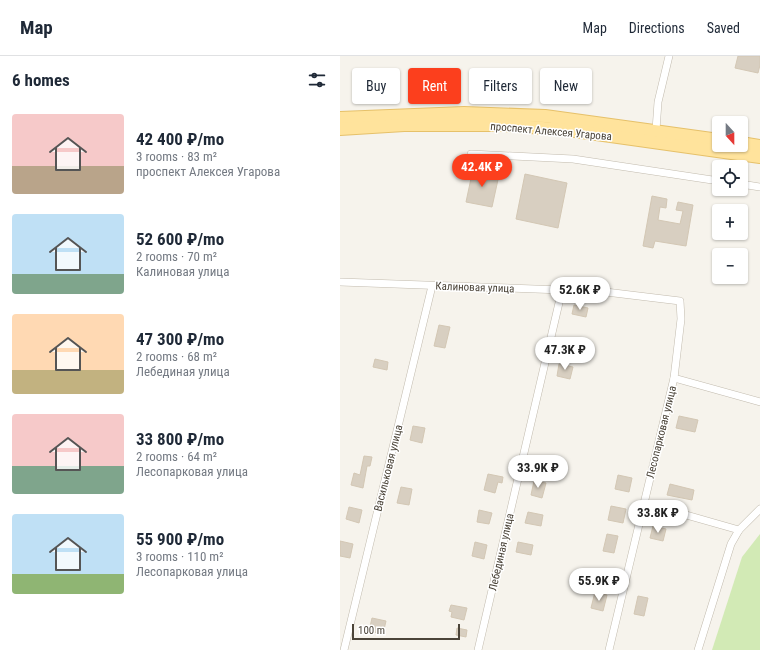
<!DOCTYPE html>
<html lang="en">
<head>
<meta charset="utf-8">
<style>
	body { margin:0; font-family:"Roboto Condensed",sans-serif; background:#f2f2f3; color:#1f2937; height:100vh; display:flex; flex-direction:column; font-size:15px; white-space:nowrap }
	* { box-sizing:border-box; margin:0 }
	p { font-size:13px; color:#747a83 }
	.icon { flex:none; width:22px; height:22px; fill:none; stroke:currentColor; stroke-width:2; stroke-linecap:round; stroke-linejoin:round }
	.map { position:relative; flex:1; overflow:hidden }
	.side { display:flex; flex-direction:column; background:#fff; width:340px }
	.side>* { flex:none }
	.guide { position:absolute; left:12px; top:12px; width:348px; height:36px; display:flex; gap:8px }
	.needle { width:26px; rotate:159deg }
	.controls { position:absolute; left:372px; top:60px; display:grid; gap:8px }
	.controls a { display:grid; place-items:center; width:36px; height:36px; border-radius:4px; background:#fff; box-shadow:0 1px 3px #0004; font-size:20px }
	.scale { position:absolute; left:12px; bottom:10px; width:108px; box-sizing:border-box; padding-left:4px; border:2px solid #4b4439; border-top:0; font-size:11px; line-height:14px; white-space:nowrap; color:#4b4439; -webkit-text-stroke:3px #fff; paint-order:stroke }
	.price { position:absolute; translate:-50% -34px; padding:0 9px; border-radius:14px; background:#fff; color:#222; font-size:13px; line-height:26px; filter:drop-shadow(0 1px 2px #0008) }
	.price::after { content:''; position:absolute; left:50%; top:24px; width:12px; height:9px; margin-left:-6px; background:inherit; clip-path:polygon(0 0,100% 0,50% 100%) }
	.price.active { background:#fc3f1d; color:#fff }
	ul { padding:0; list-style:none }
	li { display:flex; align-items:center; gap:12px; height:100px; padding:0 12px }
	li span { display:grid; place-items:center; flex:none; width:112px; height:80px; border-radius:4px; color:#555 }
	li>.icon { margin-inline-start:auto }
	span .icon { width:48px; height:48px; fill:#fffc; stroke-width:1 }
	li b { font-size:17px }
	h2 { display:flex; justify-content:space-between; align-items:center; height:48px; padding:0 12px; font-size:17px }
	.pill { padding:0 14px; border-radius:4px; background:#fff; box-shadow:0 1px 3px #0004; font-size:14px; line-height:36px }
	.pill.active { background:#fc3f1d; color:#fff }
	header { display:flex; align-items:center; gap:24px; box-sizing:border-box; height:56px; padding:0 20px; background:#fff; border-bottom:1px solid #e0e1e3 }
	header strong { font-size:19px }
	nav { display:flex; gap:22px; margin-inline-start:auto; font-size:14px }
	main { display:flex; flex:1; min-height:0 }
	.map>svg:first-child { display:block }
</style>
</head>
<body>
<header>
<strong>Map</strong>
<nav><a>Map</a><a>Directions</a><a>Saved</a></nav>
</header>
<main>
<section class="side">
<h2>6 homes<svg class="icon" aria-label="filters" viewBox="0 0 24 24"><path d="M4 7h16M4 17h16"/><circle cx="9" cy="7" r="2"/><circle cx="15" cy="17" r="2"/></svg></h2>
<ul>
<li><span style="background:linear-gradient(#f6c9c9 65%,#b9a48a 0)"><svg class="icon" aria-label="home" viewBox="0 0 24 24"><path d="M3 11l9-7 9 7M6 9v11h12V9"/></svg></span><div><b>42 400 ₽/mo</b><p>3 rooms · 83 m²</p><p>проспект Алексея Угарова</p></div></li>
<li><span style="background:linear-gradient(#bfe0f5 75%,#7fa58c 0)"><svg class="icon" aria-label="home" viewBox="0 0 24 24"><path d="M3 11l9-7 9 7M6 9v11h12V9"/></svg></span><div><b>52 600 ₽/mo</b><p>2 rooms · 70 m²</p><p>Калиновая улица</p></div></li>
<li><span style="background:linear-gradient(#ffd9b3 70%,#c2b280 0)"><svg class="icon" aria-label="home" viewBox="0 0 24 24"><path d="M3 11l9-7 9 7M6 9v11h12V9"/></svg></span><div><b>47 300 ₽/mo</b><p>2 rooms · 68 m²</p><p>Лебединая улица</p></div></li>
<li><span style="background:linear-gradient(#f6c9c9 65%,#7fa58c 0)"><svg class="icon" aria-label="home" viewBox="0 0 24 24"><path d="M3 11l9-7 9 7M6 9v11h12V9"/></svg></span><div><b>33 800 ₽/mo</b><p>2 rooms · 64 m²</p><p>Лесопарковая улица</p></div></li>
<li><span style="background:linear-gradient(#bfe0f5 75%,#8fb573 0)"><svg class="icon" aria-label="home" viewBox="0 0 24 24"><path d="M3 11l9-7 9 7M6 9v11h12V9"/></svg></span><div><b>55 900 ₽/mo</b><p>3 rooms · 110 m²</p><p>Лесопарковая улица</p></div></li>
</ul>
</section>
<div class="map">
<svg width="420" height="594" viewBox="0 0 420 594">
	<rect width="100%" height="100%" fill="#f6f3ec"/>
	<path fill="#d2eab5" d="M420 478V594H372L402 501Z"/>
	<g fill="#d8cfc1" stroke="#d3c7b4">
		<path d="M398 0H420V9L418 17 395 12Z"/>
		<path d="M133 113 159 119 152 151 126 146Z"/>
		<path d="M185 118 227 127 218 172 176 163Z"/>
		<path d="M312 140 327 143 326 152 320 151 318 164 340 168 343 155 336 154 338 146 353 149 346 190 315 185 313 192 303 190Z"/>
		<path d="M234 249 248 252 246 261 232 258Z"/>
		<path d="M99 269 110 271 105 292 94 290Z"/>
		<path d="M35 303 48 306 47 314 33 311Z"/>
		<path d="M219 308 233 311 230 323 217 320Z"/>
		<path d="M339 360 358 364 355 376 336 372Z"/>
		<path d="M73 370 85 372 82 387 70 384Z"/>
		<path d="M24 400 32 401 30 410H27L23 432 11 429 14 417 20 419Z"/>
		<path d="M148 418 163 421 162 427 158 426 155 437 144 434Z"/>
		<path d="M278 419 292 422 289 436 275 433Z"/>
		<path d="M194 425 206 427 202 442 191 439Z"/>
		<path d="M330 428 354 434 352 444 327 439Z"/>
		<path d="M61 431 72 433 69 449 57 447Z"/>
		<path d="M271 450 286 453 283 467 268 464Z"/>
		<path d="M9 451 22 454 19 467 6 463Z"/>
		<path d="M139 454 152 457 149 468 137 466Z"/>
		<path d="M188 456 203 459 201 470 185 467Z"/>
		<path d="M313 470 326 473 323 485 310 482Z"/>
		<path d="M267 478 278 480 274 497 263 495Z"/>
		<path d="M0 485 13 488 10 502 0 500Z"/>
		<path d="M135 486 147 489 144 503 132 500Z"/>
		<path d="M178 486 193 489 191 499 176 496Z"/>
		<path d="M255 536 267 539 263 555 251 552Z"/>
		<path d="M298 540 308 542 304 560 294 558Z"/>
		<path d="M111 549 127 552 124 564 111 561 112 556 109 555Z"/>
		<path d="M32 562 46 565 43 578 29 575Z"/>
		<path d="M117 572 127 574 126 581 116 579Z"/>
	</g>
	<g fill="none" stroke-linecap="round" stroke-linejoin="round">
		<g stroke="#c2bbae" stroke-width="8">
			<g id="minor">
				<path d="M316 74 318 46 329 0"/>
				<path d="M131 98 233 103 379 125"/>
				<path d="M401 128 420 131"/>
				<path d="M0 226 222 234 241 233 340 245 341 263 334 322 269 594"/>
				<path d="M334 322 420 346"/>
				<path d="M304 447 399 474"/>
				<path d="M4 594 92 230"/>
				<path d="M138 594 222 234"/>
				<path d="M358 594 391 488 399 474 420 453"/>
			</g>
		</g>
		<g stroke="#e6c16a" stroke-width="14">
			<g id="primary">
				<path d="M0 62 124 57 205 60 379 84"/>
				<path d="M0 73 64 69H165L228 74 420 101"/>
				<path d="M401 87 420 90"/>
			</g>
		</g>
		<use href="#minor" stroke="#fff" stroke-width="7"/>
		<use href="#primary" stroke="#ffe39c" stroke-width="12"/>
	</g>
	<g text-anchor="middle" stroke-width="3" stroke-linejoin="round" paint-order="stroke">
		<g font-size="11" fill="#4b4439" stroke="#fff">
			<text transform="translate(211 75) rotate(5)" y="4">проспект Алексея Угарова</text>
			<text transform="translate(135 231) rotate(2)" y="4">Калиновая улица</text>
			<text transform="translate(321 376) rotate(-76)" y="4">Лесопарковая улица</text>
			<text transform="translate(48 412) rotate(-76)" y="4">Васильковая улица</text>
			<text transform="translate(161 496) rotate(-77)" y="4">Лебединая улица</text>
		</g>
	</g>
</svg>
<div class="controls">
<a><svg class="needle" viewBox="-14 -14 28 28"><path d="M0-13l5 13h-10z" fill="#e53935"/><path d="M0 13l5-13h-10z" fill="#747a83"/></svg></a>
<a><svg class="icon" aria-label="locate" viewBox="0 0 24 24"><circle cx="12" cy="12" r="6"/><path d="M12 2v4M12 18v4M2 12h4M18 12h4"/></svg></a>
<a>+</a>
<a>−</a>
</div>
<div class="scale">100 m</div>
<b class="price active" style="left:142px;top:132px">42.4K ₽</b>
<b class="price" style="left:240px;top:255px">52.6K ₽</b>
<b class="price" style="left:225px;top:315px">47.3K ₽</b>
<b class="price" style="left:198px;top:433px">33.9K ₽</b>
<b class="price" style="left:318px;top:478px">33.8K ₽</b>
<b class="price" style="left:259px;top:546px">55.9K ₽</b>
<div class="guide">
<a class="pill">Buy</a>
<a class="pill active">Rent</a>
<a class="pill">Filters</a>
<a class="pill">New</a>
</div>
</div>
</main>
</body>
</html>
